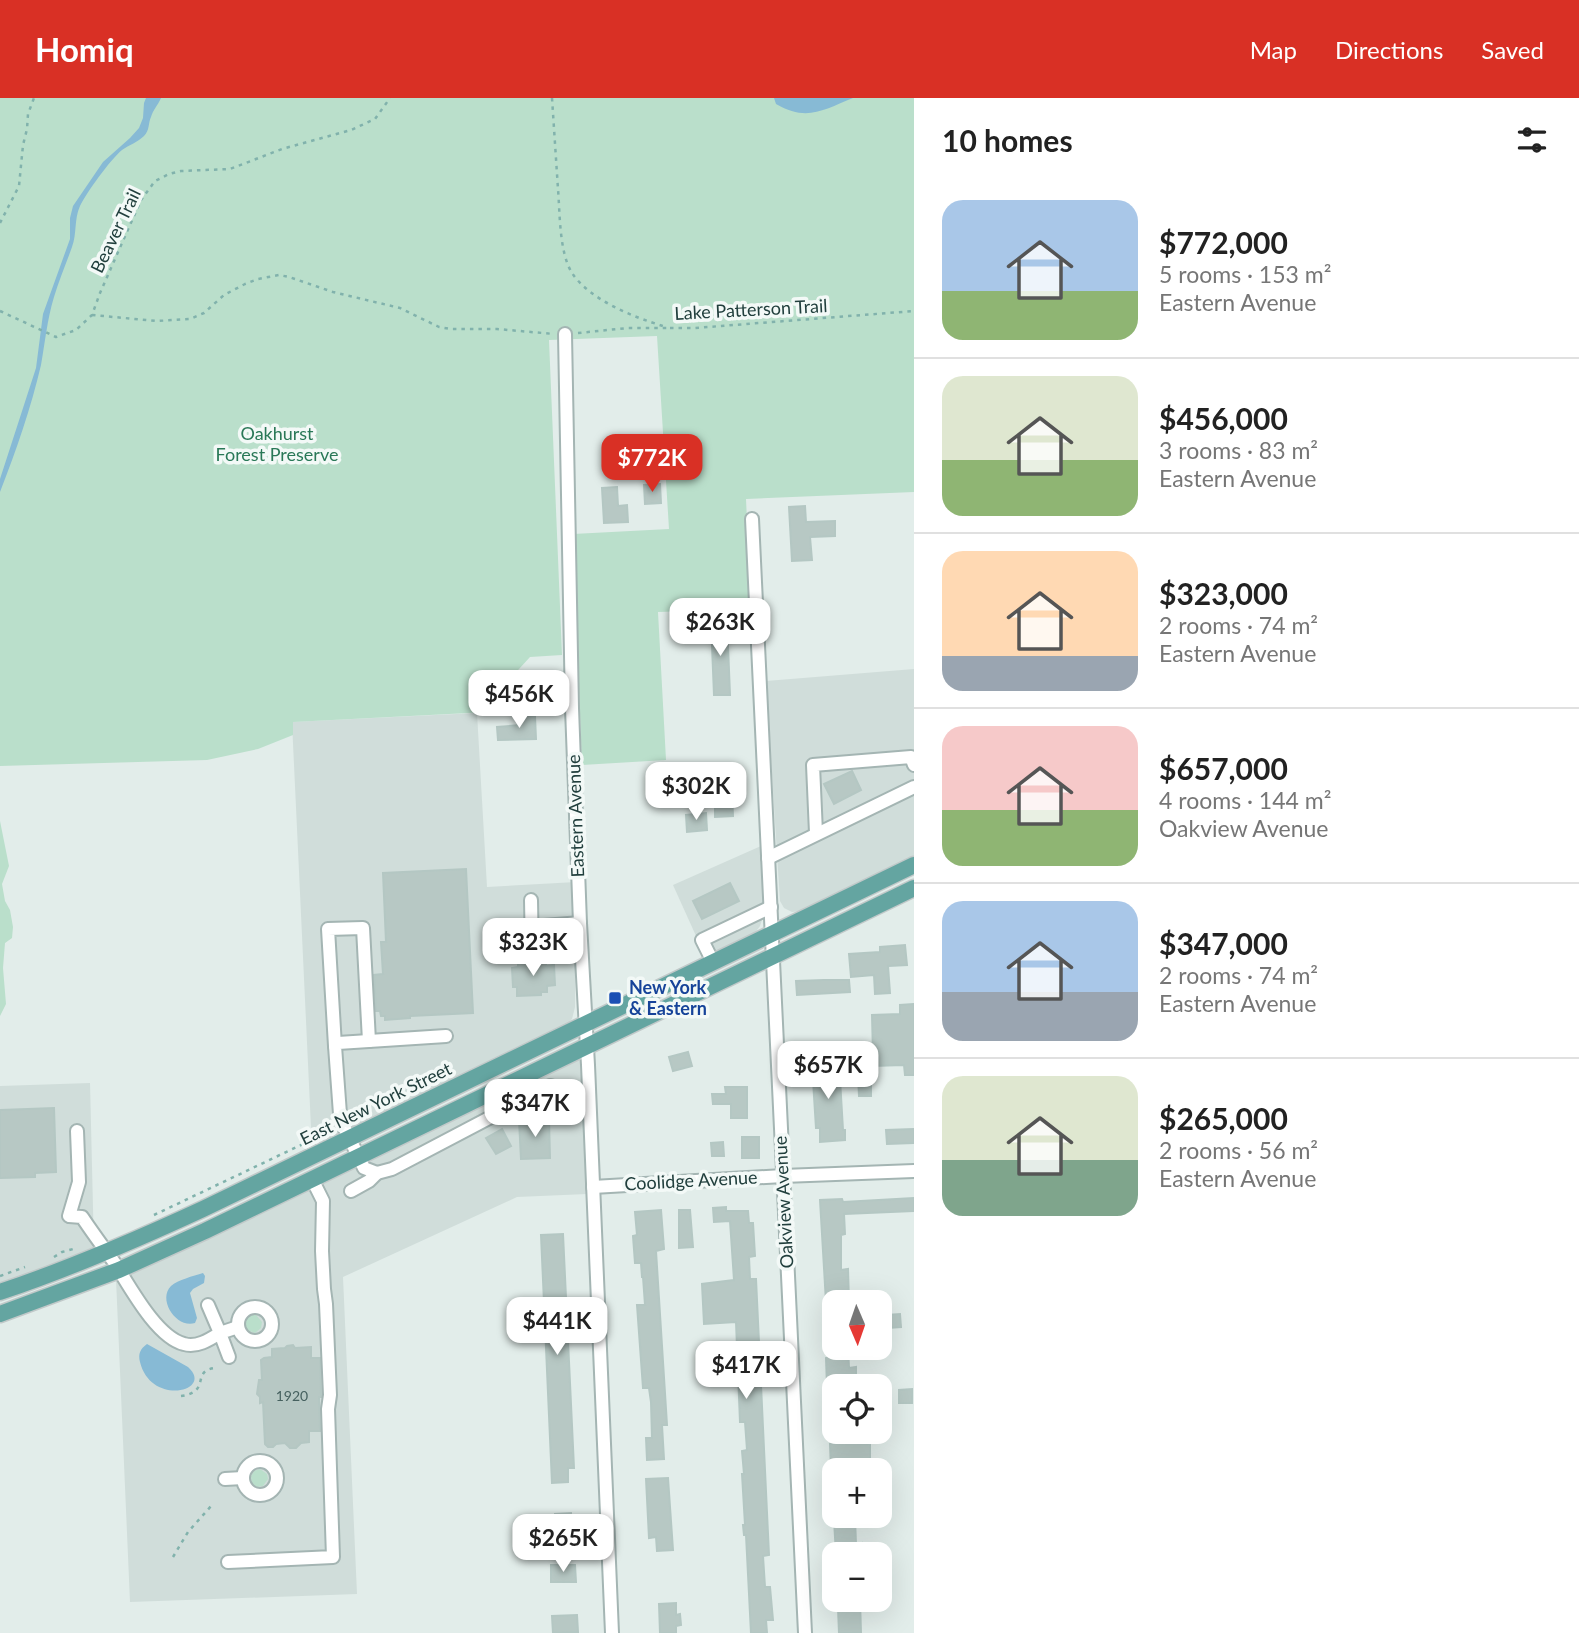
<!DOCTYPE html>
<html lang="en">
<head>
<meta charset="utf-8">
<style>
	body { margin:0; font-family:Lato,sans-serif; background:#f2f2f2; color:#222; height:100vh; display:flex; flex-direction:column; font-size:26px; white-space:nowrap }
	* { box-sizing:border-box; margin:0 }
	p { font-size:23px; color:#767676 }
	.icon { flex:none; width:38px; height:38px; fill:none; stroke:currentColor; stroke-width:2; stroke-linecap:round; stroke-linejoin:round }
	.map { position:relative; flex:1; overflow:hidden }
	.panel { display:flex; flex-direction:column; background:#fff; width:665px }
	.panel>* { flex:none }
	.needle { width:46px; rotate:178deg }
	.fabs { position:absolute; left:822px; top:1192px; display:grid; gap:14px }
	.fabs a { display:grid; place-items:center; width:70px; height:70px; border-radius:14px; background:#fff; box-shadow:0 7px 28px #0002; font-size:35px }
	.price { position:absolute; translate:-50% -60px; padding:0 16px; border-radius:14px; background:#fff; color:#222; font-size:23px; line-height:46px; filter:drop-shadow(0 2px 4px #0008) }
	.price::after { content:''; position:absolute; left:50%; top:42px; width:21px; height:16px; margin-left:-10px; background:inherit; clip-path:polygon(0 0,100% 0,50% 100%) }
	.price.current { background:#d93025; color:#fff }
	ul { padding:0; list-style:none }
	li { display:flex; align-items:center; gap:21px; height:175px; padding:0 28px }
	li+li { border-top:2px solid #e0e0e0 }
	li span { display:grid; place-items:center; flex:none; width:196px; height:140px; border-radius:21px; color:#555 }
	li>.icon { margin-inline-start:auto }
	span .icon { width:84px; height:84px; fill:#fffc; stroke-width:1 }
	li b { font-size:30px }
	h2 { display:flex; justify-content:space-between; align-items:center; height:84px; padding:0 28px; font-size:30px }
	header { display:flex; align-items:center; gap:42px; box-sizing:border-box; height:98px; padding:0 35px; background:#d93025; color:#fff }
	header strong { font-size:33px }
	nav { display:flex; gap:38px; margin-inline-start:auto; font-size:24px }
	main { display:flex; flex:1; min-height:0 }
	.map>svg:first-child { display:block }
</style>
</head>
<body>
<header>
<strong>Homiq</strong>
<nav><a>Map</a><a>Directions</a><a>Saved</a></nav>
</header>
<main>
<div class="map">
<svg width="914" height="1535" viewBox="0 0 914 1535">
	<rect width="100%" height="100%" fill="#e2edea"/>
	<g fill="#d0ddda">
		<path d="M914 571V760L802 813 792 814 784 810 780 803 766 583Z"/>
		<path d="M477 615 487 789 576 784 575 909 572 921 565 928 312 1051 292 624Z"/>
		<path d="M761 748 764 816 760 828 754 836 706 860 673 787Z"/>
		<path d="M580 958 587 1096 517 1099 343 1179 357 1496 130 1504 116 1181Z"/>
		<path d="M90 985 94 1152 0 1187V988Z"/>
	</g>
	<g fill="#badfcb">
		<path d="M0 0H914V394L746 401 751 511 658 514 666 662 582 667 573 436 669 431 657 238 549 242 562 557 530 559 508 583 487 599 488 614 293 624V637L258 651 207 662 0 668Z"/>
		<path d="M0 723 9 768 2 786 5 803 10 812 13 829 12 840 5 845 3 870 6 906 0 918Z"/>
		<path d="M250 1217H256L262 1224 261 1230 255 1235 247 1232 244 1227 245 1221Z"/>
		<path d="M260 1371 267 1376 268 1381 263 1388 257 1389 252 1386 251 1378 254 1373Z"/>
	</g>
	<g fill="#87bad5">
		<path d="M146 0H161C158 7 153 12 151 19 148 25 150 32 144 38 138 44 129 47 122 52 110 62 87 94 80 108 74 121 77 136 72 149 66 166 59 182 54 199 47 222 45 245 41 267 31 310 16 353 0 394V381L36 270 43 216 70 141V120L73 108 103 64 130 40 139 30 143 20 144 5Z"/>
		<path d="M774 0H853C823 12 807 24 776 6Z"/>
		<path d="M203 1175 205 1178 204 1185 193 1191 190 1195 197 1220 195 1225C177 1231 157 1202 171 1188 178 1182 193 1178 203 1175Z"/>
		<path d="M147 1246 188 1269C215 1293 151 1309 140 1264 138 1256 140 1251 147 1246Z"/>
	</g>
	<g fill="#b7c8c4" stroke="#b4c7c3" stroke-width="2">
		<path d="M660 386 661 405 645 406 644 387Z"/>
		<path d="M617 389 618 408 627 407 628 424 604 425 602 390Z"/>
		<path d="M805 408 806 424 835 423V438L810 439 812 462 792 463 789 409Z"/>
		<rect x="692" y="516" width="13" height="11"/>
		<path d="M711 523H727L730 597H714Z"/>
		<path d="M520 618H535L536 641 498 642 497 629 521 627Z"/>
		<path d="M852 673 861 692 834 706 824 686Z"/>
		<path d="M715 695H732L733 718 715 719Z"/>
		<path d="M706 715 707 732 687 734 686 717Z"/>
		<path d="M466 771 473 915 410 918V920L385 922V918H381L380 913H376L374 877 383 876 381 844H386L383 775Z"/>
		<path d="M730 785 739 803 702 821 693 803Z"/>
		<path d="M905 847 907 867 888 868 890 895 875 896 874 877 851 879 849 856 880 854V849Z"/>
		<path d="M524 860 531 865 536 864 540 860V862H546V868L554 867 555 887 547 888V894H541V897L517 898V889H513L512 870 518 869V864L524 863Z"/>
		<path d="M824 882H849L850 894 797 897 796 883Z"/>
		<path d="M914 906V977H905L904 967 871 968V998H859L857 957 873 956 872 917 900 916V907Z"/>
		<path d="M688 954 692 968 673 973 669 959Z"/>
		<path d="M839 964 843 1032H845V1042L820 1044V1030H816L812 966Z"/>
		<path d="M725 989H747V1020H731V1006H713L712 996H726Z"/>
		<path d="M54 1010 56 1074 35 1075V1079L0 1080V1012Z"/>
		<path d="M549 1021 550 1060 521 1061 519 1022Z"/>
		<path d="M502 1031 511 1048 496 1056 486 1040Z"/>
		<path d="M914 1031V1045L887 1046 886 1032Z"/>
		<rect x="742" y="1039" width="17" height="21"/>
		<path d="M723 1044 724 1058H712L711 1045Z"/>
		<path d="M914 1100V1113L844 1116 845 1136 841 1137V1172L848 1171 849 1204H826L820 1102 842 1101 843 1104Z"/>
		<path d="M726 1109V1113H748L749 1125H753L755 1158 749 1159 750 1181H756L769 1457 763 1458 765 1489H770L773 1522H766L767 1535H751L746 1437H744L743 1427H745L742 1376H744L742 1353 747 1352 745 1324H740L736 1224 704 1226 702 1186 734 1182 730 1123 714 1124 713 1110Z"/>
		<path d="M661 1112 664 1151 656 1153 667 1327H662L664 1361 647 1362 646 1340H652L651 1304 649 1290H643L637 1207H645L643 1179H642L641 1165H635L633 1138 637 1137 635 1114Z"/>
		<path d="M679 1112H690L693 1149 679 1150Z"/>
		<path d="M563 1136 574 1370H568V1384L552 1385 541 1137Z"/>
		<path d="M900 1216 901 1229 888 1230 887 1217Z"/>
		<path d="M293 1247 295 1250 311 1249V1260H320L321 1297V1299H319L320 1333H309V1344L301 1345 296 1350H290L285 1345 276 1346 273 1349H268L265 1346 263 1304 260 1305V1299L257 1296 259 1282H262L261 1262 264 1260 272 1259V1251L285 1250 287 1248Z"/>
		<path d="M832 1250H848L849 1270 856 1269V1288H827L826 1260 832 1259Z"/>
		<path d="M912 1291V1305H899V1292Z"/>
		<path d="M852 1345 870 1346V1367H854V1372H831L830 1346Z"/>
		<path d="M668 1380 673 1452 657 1453 656 1439 649 1440 646 1381Z"/>
		<path d="M571 1415 572 1438 556 1439 555 1416Z"/>
		<path d="M835 1418H852V1421L855 1420 856 1446 862 1445V1456H836L834 1422 835 1421Z"/>
		<path d="M551 1467H575L576 1484H551Z"/>
		<path d="M844 1502H860L861 1535H839L838 1510 844 1509Z"/>
		<path d="M676 1505V1517L680 1516 681 1527 676 1528V1535H660L659 1506Z"/>
		<path d="M577 1517 578 1534 553 1535 552 1518Z"/>
	</g>
	<g fill="none" stroke-linecap="round" stroke-linejoin="round">
		<g stroke="#a4b5b3" stroke-width="16">
			<g id="minor">
				<path d="M565 236 572 610 580 825 588 967 612 1535"/>
				<path d="M752 421 805 1535"/>
				<path d="M816 735 813 667 911 659 914 667"/>
				<path d="M768 760 914 689"/>
				<path d="M531 802 532 856"/>
				<path d="M532 829 580 825"/>
				<path d="M713 864 702 842 771 809"/>
				<path d="M446 938 338 945 335 948 340 1016 343 1027 364 1070 377 1075 392 1071 550 988 589 999"/>
				<path d="M335 948 328 831 363 830 369 943"/>
				<path d="M77 1033 79 1084 69 1118 82 1119C92 1134 103 1149 114 1164 129 1187 156 1239 184 1246 196 1250 209 1242 220 1235L208 1207"/>
				<path d="M593 1089 783 1078 914 1073"/>
				<path d="M351 1093 369 1083 377 1075"/>
				<circle cx="255" cy="1226" r="17"/>
				<path d="M229 1259 220 1235 238 1229"/>
				<circle cx="260" cy="1380" r="17"/>
				<path d="M225 1381 243 1380"/>
				<path d="M228 1464 333 1459 328 1311 330 1297 326 1206 324 1191 322 1153 323 1103 312 1081"/>
			</g>
		</g>
		<g stroke="#c1c9c9" stroke-width="19">
			<g id="major">
				<path d="M0 1194C69 1171 136 1142 203 1111L914 767"/>
				<path d="M0 1216 119 1172 205 1133 914 790"/>
			</g>
		</g>
		<g stroke="#81b2ac" stroke-width="2.5" stroke-dasharray="3.5 5" stroke-linecap="butt">
			<path d="M552 0C554 30 556 61 558 91 560 115 559 154 572 175 590 202 633 219 663 228"/>
			<path d="M0 125 19 88 23 47 27 31 28 16 34 0"/>
			<path d="M0 213 56 239 76 232 92 217 100 195 141 102 155 83 169 76 181 73 230 71 282 51 351 32 375 21 390 0"/>
			<path d="M92 217 157 223 190 221 204 215 224 197 245 186 258 181 279 177 289 179 333 194 400 210 439 229 451 231H497L554 236"/>
			<path d="M670 230H695L914 213"/>
			<path d="M578 235 628 230H668"/>
			<path d="M353 1022 391 1003"/>
			<path d="M154 1117 303 1046"/>
			<path d="M54 1159 62 1154 77 1150"/>
			<path d="M0 1178 25 1169"/>
			<path d="M181 1298C212 1294 190 1272 216 1270"/>
			<path d="M173 1459 188 1434 212 1407"/>
		</g>
		<use href="#minor" stroke="#fff" stroke-width="12"/>
		<use href="#major" stroke="#64a5a1" stroke-width="16"/>
	</g>
	<rect fill="#1a4fb4" stroke="#f3f9f7" stroke-width="2.5" x="608" y="893" width="14" height="14" rx="3.5"/>
	<g text-anchor="middle" stroke-width="7" stroke-linejoin="round" paint-order="stroke">
		<g font-size="14" fill="#46615f">
			<text x="292" y="1303">1920</text>
		</g>
		<g font-size="18" fill="#213f3d" stroke="#f3f9f7">
			<text transform="translate(116 133) rotate(-64)" y="6">Beaver Trail</text>
			<text transform="translate(751 212) rotate(-3)" y="6">Lake Patterson Trail</text>
			<text transform="translate(576 718) rotate(-92)" y="6">Eastern Avenue</text>
			<text transform="translate(376 1006) rotate(-26)" y="6">East New York Street</text>
			<text transform="translate(691 1083) rotate(-3)" y="6">Coolidge Avenue</text>
			<text transform="translate(784 1104) rotate(-93)" y="6">Oakview Avenue</text>
		</g>
		<g font-size="18" fill="#297857" stroke="#f3f9f7">
			<text x="277" y="342">Oakhurst<tspan x="277" dy="21">Forest Preserve</tspan></text>
		</g>
		<g font-size="18" font-weight="bold" fill="#164399" stroke="#f3f9f7" text-anchor="start">
			<text x="629" y="896">New York<tspan x="629" dy="21">&amp; Eastern</tspan></text>
		</g>
	</g>
</svg>
<div class="fabs">
<a><svg class="needle" viewBox="-14 -14 28 28"><path d="M0-13l5 13h-10z" fill="#e53935"/><path d="M0 13l5-13h-10z" fill="#767676"/></svg></a>
<a><svg class="icon" aria-label="locate" viewBox="0 0 24 24"><circle cx="12" cy="12" r="6"/><path d="M12 2v4M12 18v4M2 12h4M18 12h4"/></svg></a>
<a>+</a>
<a>−</a>
</div>
<b class="price current" style="left:652px;top:396px">$772K</b>
<b class="price" style="left:720px;top:560px">$263K</b>
<b class="price" style="left:519px;top:632px">$456K</b>
<b class="price" style="left:696px;top:724px">$302K</b>
<b class="price" style="left:533px;top:880px">$323K</b>
<b class="price" style="left:828px;top:1003px">$657K</b>
<b class="price" style="left:535px;top:1041px">$347K</b>
<b class="price" style="left:557px;top:1259px">$441K</b>
<b class="price" style="left:746px;top:1303px">$417K</b>
<b class="price" style="left:563px;top:1476px">$265K</b>
</div>
<section class="panel">
<h2>10 homes<svg class="icon" aria-label="filters" viewBox="0 0 24 24"><path d="M4 7h16M4 17h16"/><circle cx="9" cy="7" r="2"/><circle cx="15" cy="17" r="2"/></svg></h2>
<ul>
<li><span style="background:linear-gradient(#a9c7e8 65%,#8fb573 0)"><svg class="icon" aria-label="home" viewBox="0 0 24 24"><path d="M3 11l9-7 9 7M6 9v11h12V9"/></svg></span><div><b>$772,000</b><p>5 rooms · 153 m²</p><p>Eastern Avenue</p></div></li>
<li><span style="background:linear-gradient(#dfe7d0 60%,#8fb573 0)"><svg class="icon" aria-label="home" viewBox="0 0 24 24"><path d="M3 11l9-7 9 7M6 9v11h12V9"/></svg></span><div><b>$456,000</b><p>3 rooms · 83 m²</p><p>Eastern Avenue</p></div></li>
<li><span style="background:linear-gradient(#ffd9b3 75%,#9aa5b1 0)"><svg class="icon" aria-label="home" viewBox="0 0 24 24"><path d="M3 11l9-7 9 7M6 9v11h12V9"/></svg></span><div><b>$323,000</b><p>2 rooms · 74 m²</p><p>Eastern Avenue</p></div></li>
<li><span style="background:linear-gradient(#f6c9c9 60%,#8fb573 0)"><svg class="icon" aria-label="home" viewBox="0 0 24 24"><path d="M3 11l9-7 9 7M6 9v11h12V9"/></svg></span><div><b>$657,000</b><p>4 rooms · 144 m²</p><p>Oakview Avenue</p></div></li>
<li><span style="background:linear-gradient(#a9c7e8 65%,#9aa5b1 0)"><svg class="icon" aria-label="home" viewBox="0 0 24 24"><path d="M3 11l9-7 9 7M6 9v11h12V9"/></svg></span><div><b>$347,000</b><p>2 rooms · 74 m²</p><p>Eastern Avenue</p></div></li>
<li><span style="background:linear-gradient(#dfe7d0 60%,#7fa58c 0)"><svg class="icon" aria-label="home" viewBox="0 0 24 24"><path d="M3 11l9-7 9 7M6 9v11h12V9"/></svg></span><div><b>$265,000</b><p>2 rooms · 56 m²</p><p>Eastern Avenue</p></div></li>
</ul>
</section>
</main>
</body>
</html>
